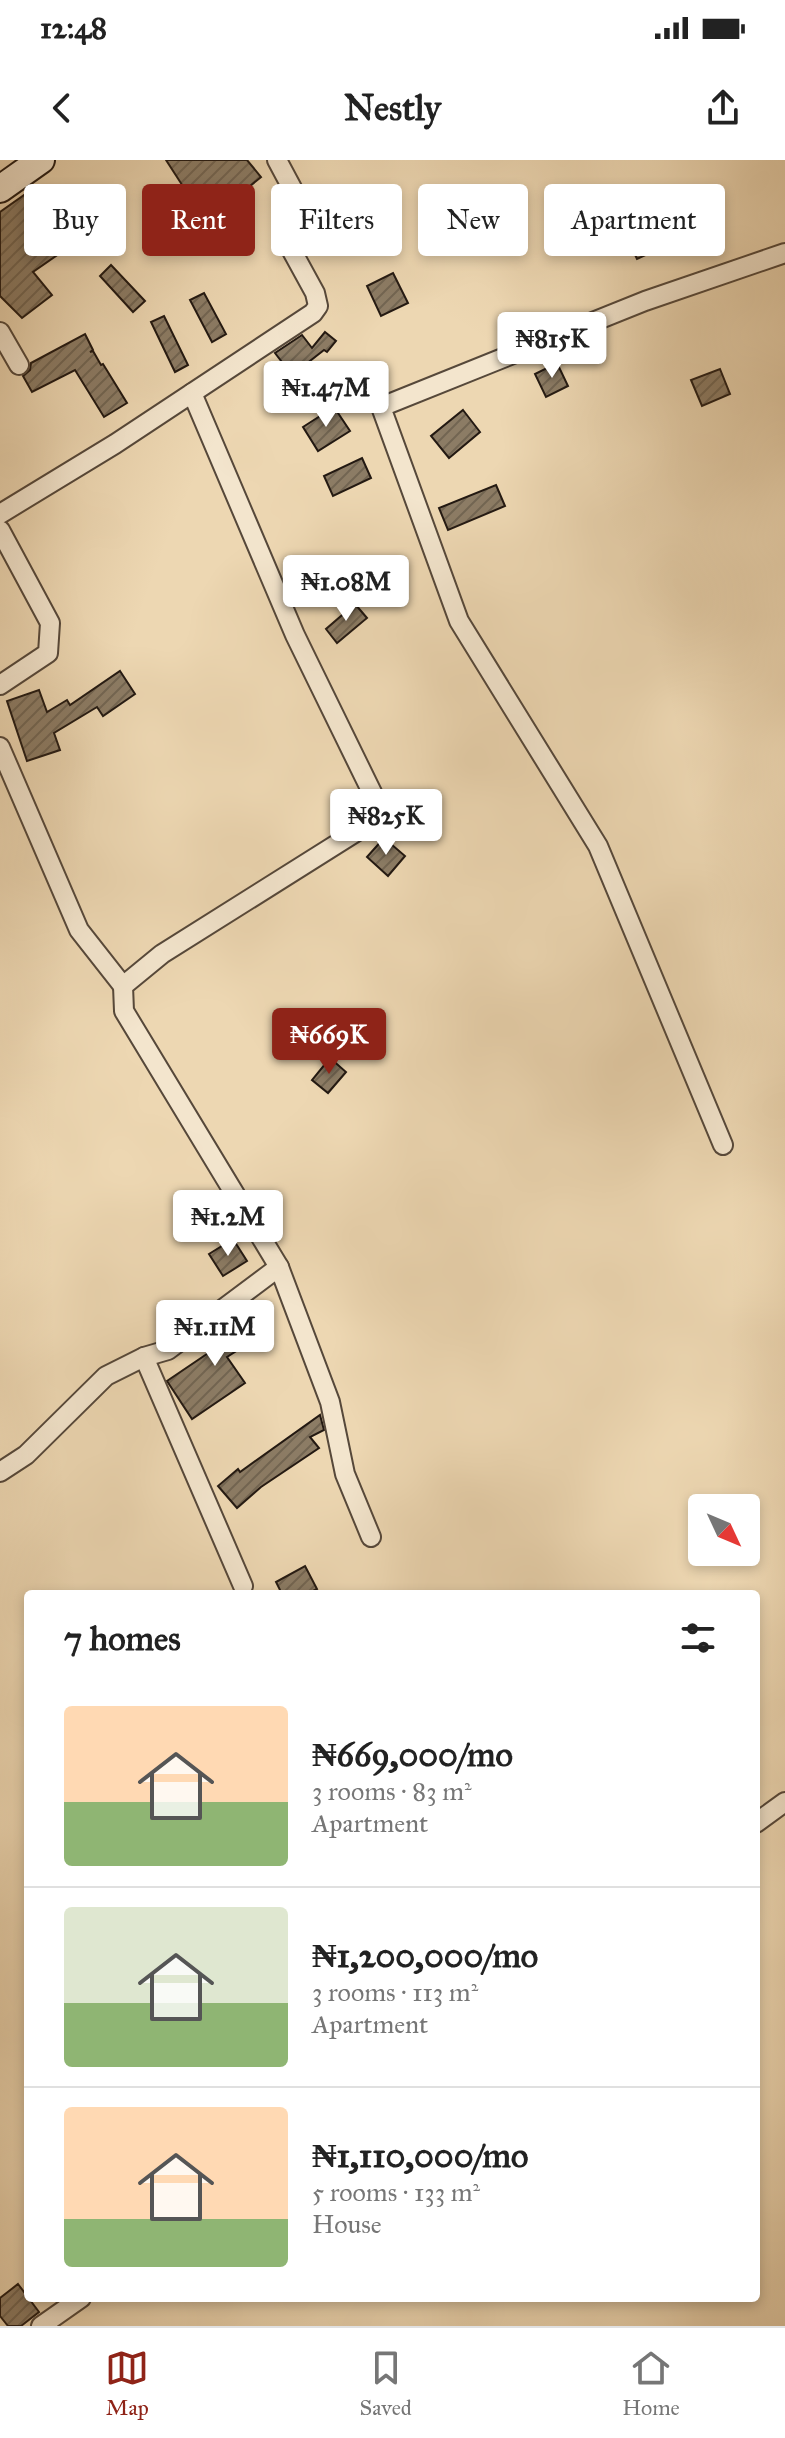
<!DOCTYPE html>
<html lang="en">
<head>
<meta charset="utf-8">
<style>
	body { margin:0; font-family:"IM FELL Great Primer",serif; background:#f2f2f2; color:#222; height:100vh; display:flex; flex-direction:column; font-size:30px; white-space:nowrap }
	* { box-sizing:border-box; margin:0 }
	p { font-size:26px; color:#767676 }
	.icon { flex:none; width:44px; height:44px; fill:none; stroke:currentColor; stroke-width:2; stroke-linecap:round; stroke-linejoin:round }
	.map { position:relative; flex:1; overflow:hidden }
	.sheet { position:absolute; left:24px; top:1430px; width:736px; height:712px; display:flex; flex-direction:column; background:#fff; border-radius:8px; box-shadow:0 4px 12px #0003 }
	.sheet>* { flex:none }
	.hud { position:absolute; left:24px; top:24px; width:738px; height:72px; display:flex; gap:16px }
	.needle { width:52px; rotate:134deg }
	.controls { position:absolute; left:688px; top:1334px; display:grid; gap:16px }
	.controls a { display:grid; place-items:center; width:72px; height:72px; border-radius:8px; background:#fff; box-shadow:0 4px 12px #0003; font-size:40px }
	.price { position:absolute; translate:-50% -68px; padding:0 18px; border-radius:8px; background:#fff; color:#222; font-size:26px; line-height:52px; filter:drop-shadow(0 2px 4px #0008) }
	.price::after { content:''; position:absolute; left:50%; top:48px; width:24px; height:18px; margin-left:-12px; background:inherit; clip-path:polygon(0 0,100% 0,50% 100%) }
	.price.on { background:#8f2418; color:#fff }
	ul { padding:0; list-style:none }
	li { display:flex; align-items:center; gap:24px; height:200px; padding:0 40px }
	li+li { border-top:2px solid #e0e0e0 }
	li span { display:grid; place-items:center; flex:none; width:224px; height:160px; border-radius:8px; color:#555 }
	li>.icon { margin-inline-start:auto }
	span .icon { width:96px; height:96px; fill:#fffc; stroke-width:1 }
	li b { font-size:34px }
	h2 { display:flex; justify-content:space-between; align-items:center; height:96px; padding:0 40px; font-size:34px }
	.chip { padding:0 28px; border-radius:8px; background:#fff; box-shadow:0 4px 12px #0003; font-size:28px; line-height:72px }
	.chip.on { background:#8f2418; color:#fff }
	.status { display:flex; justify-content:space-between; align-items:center; height:56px; padding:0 40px; background:#fff; direction:ltr }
	.status svg { height:22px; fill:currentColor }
	header { display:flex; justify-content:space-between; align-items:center; height:104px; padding:0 40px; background:#fff; font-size:36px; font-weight:800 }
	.dock { display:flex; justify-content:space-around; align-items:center; height:112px; border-top:2px solid #e0e0e0; background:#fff; font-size:22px; color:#767676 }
	.dock a { display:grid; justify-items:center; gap:4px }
	.dock .on { color:#8f2418 }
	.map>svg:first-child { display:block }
</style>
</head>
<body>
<div class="status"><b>12:48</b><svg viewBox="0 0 49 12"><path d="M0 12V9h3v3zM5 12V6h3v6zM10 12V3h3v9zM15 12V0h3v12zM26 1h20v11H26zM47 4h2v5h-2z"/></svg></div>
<header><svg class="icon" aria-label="back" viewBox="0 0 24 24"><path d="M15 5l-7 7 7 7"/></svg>Nestly<svg class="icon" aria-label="share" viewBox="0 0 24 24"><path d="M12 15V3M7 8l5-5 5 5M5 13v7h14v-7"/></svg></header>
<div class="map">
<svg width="785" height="2166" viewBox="0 0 785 2166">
	<defs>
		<pattern id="building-hatch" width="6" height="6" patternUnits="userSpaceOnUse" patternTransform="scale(2)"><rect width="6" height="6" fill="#8c7c65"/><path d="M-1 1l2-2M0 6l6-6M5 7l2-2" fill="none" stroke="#726552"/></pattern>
	</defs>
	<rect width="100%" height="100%" fill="#edd7b2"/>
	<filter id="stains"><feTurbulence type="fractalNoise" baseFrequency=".0025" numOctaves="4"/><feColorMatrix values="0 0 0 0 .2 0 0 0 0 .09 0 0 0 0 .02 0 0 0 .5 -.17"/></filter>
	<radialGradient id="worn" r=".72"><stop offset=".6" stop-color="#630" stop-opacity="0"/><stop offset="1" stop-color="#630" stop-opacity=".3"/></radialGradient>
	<g fill="url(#building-hatch)" stroke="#231912" stroke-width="2">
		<path d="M166 0H247L261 17 215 55 191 28 186 31Z"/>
		<path d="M27 33 66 89 33 112 52 135 22 158 0 136V52Z"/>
		<path d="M630 49 650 93 637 99 629 82 602 94 596 80 610 73 604 60Z"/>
		<path d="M349 51 358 67 323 87 316 69Z"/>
		<path d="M111 105 145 141 133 152 100 116Z"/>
		<path d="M393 113 408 143 381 156 367 126Z"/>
		<path d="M204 133 226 174 212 182 190 140Z"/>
		<path d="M164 156 188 205 175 212 151 162Z"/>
		<path d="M325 172 336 181 327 192 324 190 292 215 275 193 302 175 312 188Z"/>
		<path d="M85 174 93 190 90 192 93 191 101 205 103 204 127 243 104 257 75 210 32 232 23 216 30 210 31 203Z"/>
		<path d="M557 203 568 226 546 237 535 214Z"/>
		<path d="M720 209 730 234 702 246 691 220Z"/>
		<path d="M334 247 350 271 318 291 303 267Z"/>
		<path d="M463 250 480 272 449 298 431 276Z"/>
		<path d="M362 298 371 318 333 336 324 316Z"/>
		<path d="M496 325 505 346 448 370 439 348Z"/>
		<path d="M355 444 367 458 337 483 326 469Z"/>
		<path d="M120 511 135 534 103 556 97 547 54 573 60 590 27 601 7 541 39 530 47 552 67 540 70 545Z"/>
		<path d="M384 678 405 696 388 716 367 697Z"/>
		<path d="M330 898 346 912 328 933 312 920Z"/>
		<path d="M233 1079 247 1101 223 1116 209 1094Z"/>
		<path d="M247 1148 263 1174 227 1197 245 1223 192 1259 167 1221 226 1181 218 1168Z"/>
		<path d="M320 1255 324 1270 310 1277 319 1288 261 1327 237 1348 218 1326 238 1309 240 1312Z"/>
		<path d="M305 1406 317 1429 307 1434H282L276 1422Z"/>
		<path d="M18 2124 39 2152 21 2166H8L0 2156V2138Z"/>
	</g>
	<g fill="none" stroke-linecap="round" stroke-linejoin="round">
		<g stroke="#56483a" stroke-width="22">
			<g id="street">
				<path d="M0 172 19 205"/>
				<path d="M192 233 295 475 383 655 162 794 123 826 124 851 279 1107 330 1242 345 1314 371 1377"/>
				<path d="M0 354 115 284 313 153 318 146 315 133 292 91 308 58 277 0"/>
				<path d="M0 370 50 463 48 493 0 525"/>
				<path d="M0 587 79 770 123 826"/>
				<path d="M723 985 598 686 459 461 381 247 645 141 785 93"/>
				<path d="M144 1197 243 1426"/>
				<path d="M0 1312 26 1295 106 1216 144 1197 168 1190 279 1107"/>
				<path d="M756 1663 785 1642"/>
				<path d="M41 2166 81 2138"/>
			</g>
		</g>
		<g stroke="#231912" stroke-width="30">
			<path id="secondary" d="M0 29 41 0"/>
		</g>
		<use href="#street" stroke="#f3e5cd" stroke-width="18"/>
		<use href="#secondary" stroke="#f3e5cd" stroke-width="26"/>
	</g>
	<rect width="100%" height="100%" filter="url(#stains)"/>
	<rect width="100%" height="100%" fill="url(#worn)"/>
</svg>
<div class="controls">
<a><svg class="needle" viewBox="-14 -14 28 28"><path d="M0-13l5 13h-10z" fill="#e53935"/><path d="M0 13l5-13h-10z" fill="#767676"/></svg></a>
</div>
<b class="price" style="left:552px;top:220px">₦815K</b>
<b class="price" style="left:326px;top:269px">₦1.47M</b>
<b class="price" style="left:346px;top:463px">₦1.08M</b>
<b class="price" style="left:386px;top:697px">₦825K</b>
<b class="price on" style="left:329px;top:916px">₦669K</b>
<b class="price" style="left:228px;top:1098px">₦1.2M</b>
<b class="price" style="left:215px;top:1208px">₦1.11M</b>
<div class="hud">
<a class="chip">Buy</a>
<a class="chip on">Rent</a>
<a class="chip">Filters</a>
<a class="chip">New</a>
<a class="chip">Apartment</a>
</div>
<section class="sheet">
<h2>7 homes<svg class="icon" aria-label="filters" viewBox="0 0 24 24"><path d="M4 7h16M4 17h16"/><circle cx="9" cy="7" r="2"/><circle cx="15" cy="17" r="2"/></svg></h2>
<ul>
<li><span style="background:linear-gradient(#ffd9b3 60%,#8fb573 0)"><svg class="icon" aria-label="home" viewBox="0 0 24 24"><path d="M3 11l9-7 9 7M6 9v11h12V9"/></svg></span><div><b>₦669,000/mo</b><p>3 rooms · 83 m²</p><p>Apartment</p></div></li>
<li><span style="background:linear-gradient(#dfe7d0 60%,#8fb573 0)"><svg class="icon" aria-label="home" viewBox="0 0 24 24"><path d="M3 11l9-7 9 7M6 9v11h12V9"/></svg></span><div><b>₦1,200,000/mo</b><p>3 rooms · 113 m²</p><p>Apartment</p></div></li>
<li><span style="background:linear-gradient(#ffd9b3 70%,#8fb573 0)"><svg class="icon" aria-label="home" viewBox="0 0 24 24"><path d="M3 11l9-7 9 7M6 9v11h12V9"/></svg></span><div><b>₦1,110,000/mo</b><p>5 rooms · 133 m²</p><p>House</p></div></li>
</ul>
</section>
</div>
<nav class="dock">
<a class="on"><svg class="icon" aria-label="map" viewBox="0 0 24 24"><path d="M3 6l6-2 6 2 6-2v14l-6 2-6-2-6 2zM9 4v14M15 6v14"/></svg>Map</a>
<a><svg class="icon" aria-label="saved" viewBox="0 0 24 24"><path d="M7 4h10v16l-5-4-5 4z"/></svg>Saved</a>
<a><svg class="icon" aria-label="home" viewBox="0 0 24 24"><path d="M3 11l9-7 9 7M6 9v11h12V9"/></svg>Home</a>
</nav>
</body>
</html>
